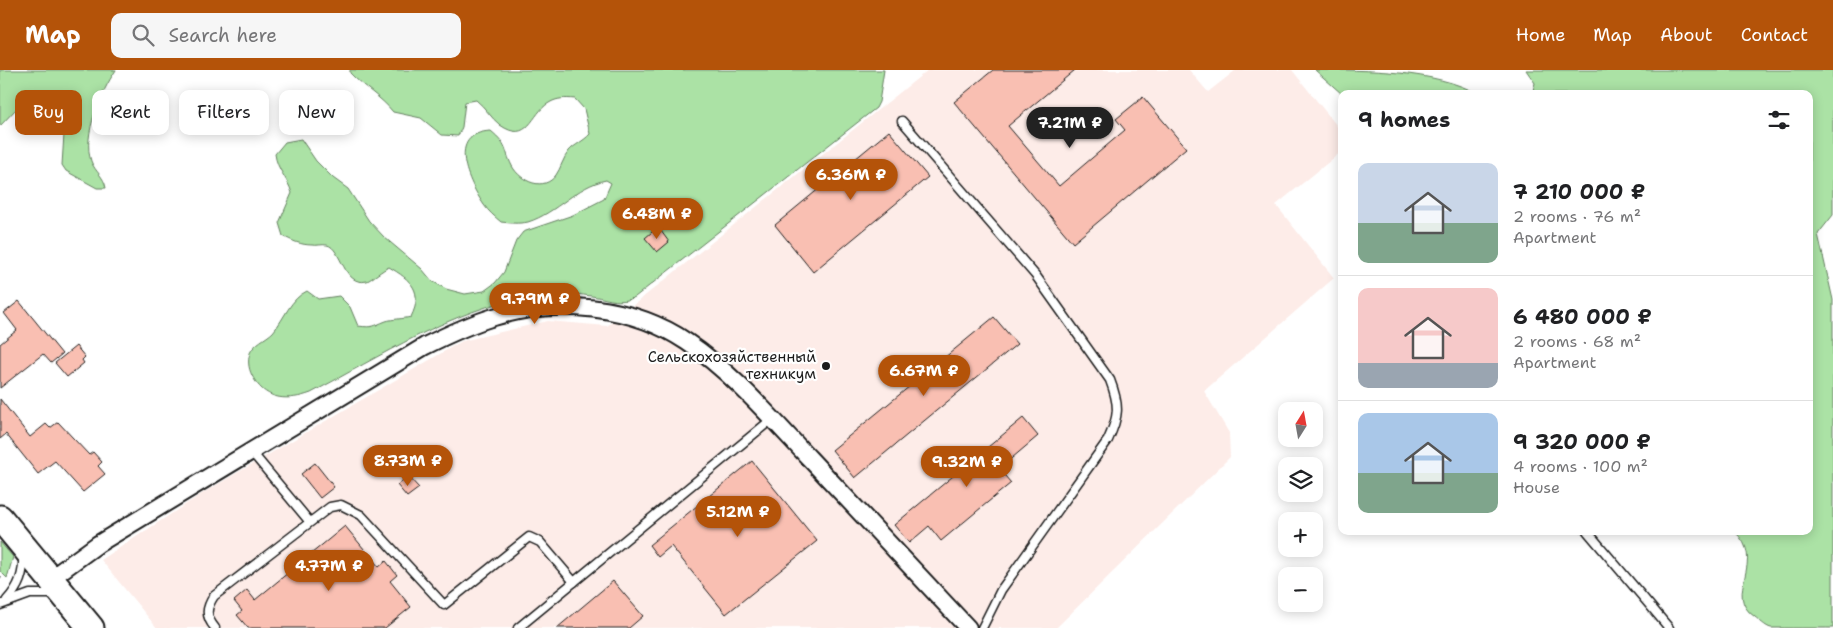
<!DOCTYPE html>
<html lang="en">
<head>
<meta charset="utf-8">
<style>
	body { margin:0; font-family:"Shantell Sans",sans-serif; background:#f6f6f6; color:#202124; height:100vh; display:flex; flex-direction:column; font-size:19px; white-space:nowrap }
	* { box-sizing:border-box; margin:0 }
	p { font-size:16px; color:#757577 }
	.icon { flex:none; width:28px; height:28px; fill:none; stroke:currentColor; stroke-width:2; stroke-linecap:round; stroke-linejoin:round }
	.map { position:relative; flex:1; overflow:hidden }
	.panel { position:absolute; left:1338px; top:20px; width:475px; height:445px; display:flex; flex-direction:column; background:#fff; border-radius:10px; box-shadow:0 2px 12px #0003 }
	.panel>* { flex:none }
	.top-card { position:absolute; left:15px; top:20px; width:475px; height:45px; display:flex; gap:10px }
	.needle { width:32px; rotate:11deg }
	.buttons { position:absolute; left:1278px; top:332px; display:grid; gap:10px }
	.buttons a { display:grid; place-items:center; width:45px; height:45px; border-radius:10px; background:#fff; box-shadow:0 2px 12px #0003; font-size:25px }
	.price { position:absolute; translate:-50% -42px; padding:0 11px; border-radius:18px; background:#b45309; color:#fff; font-size:16px; line-height:32px; filter:drop-shadow(0 1px 2px #0008) }
	.price::after { content:''; position:absolute; left:50%; top:30px; width:15px; height:11px; margin-left:-8px; background:inherit; clip-path:polygon(0 0,100% 0,50% 100%) }
	.price.current { background:#222; color:#fff }
	ul { padding:0; list-style:none }
	li { display:flex; align-items:center; gap:15px; height:125px; padding:0 20px }
	li+li { border-top:1px solid #e0e0e0 }
	li span { display:grid; place-items:center; flex:none; width:140px; height:100px; border-radius:10px; color:#555 }
	li>.icon { margin-inline-start:auto }
	span .icon { width:60px; height:60px; fill:#fffc; stroke-width:1 }
	li b { font-size:21px }
	h2 { display:flex; justify-content:space-between; align-items:center; height:60px; padding:0 20px; font-size:21px }
	.pill { padding:0 18px; border-radius:10px; background:#fff; box-shadow:0 2px 12px #0003; font-size:18px; line-height:45px }
	.pill.current { background:#b45309; color:#fff }
	header { display:flex; align-items:center; gap:30px; box-sizing:border-box; height:70px; padding:0 25px; background:#b45309; color:#fff }
	header strong { font-size:24px }
	nav { display:flex; gap:28px; margin-inline-start:auto; font-size:18px }
	.search { width:350px; height:45px; background:#f6f6f6; display:flex; align-items:center; gap:12px; box-sizing:border-box; padding:0 18px; border-radius:10px; color:#757577; font-size:19px }
	.map>svg:first-child { display:block }
</style>
</head>
<body>
<header>
<strong>Map</strong>
<div class="search"><svg class="icon" aria-label="search" viewBox="0 0 24 24"><circle cx="10" cy="10" r="6"/><path d="M15 15l6 6"/></svg>Search here</div>
<nav><a>Home</a><a>Map</a><a>About</a><a>Contact</a></nav>
</header>
<div class="map">
<svg width="1833" height="558" viewBox="0 0 1833 558">
	<rect width="100%" height="100%" fill="#fff"/>
	<filter id="ink" filterUnits="userSpaceOnUse"><feTurbulence type="fractalNoise" baseFrequency=".02" numOctaves="2"/><feDisplacementMap in="SourceGraphic" scale="10" xChannelSelector="R" yChannelSelector="G"/><feConvolveMatrix kernelMatrix="1 2 1 2 8 2 1 2 1" color-interpolation-filters="sRGB"/></filter>
	<g filter="url(#ink)">
		<path fill="#fdece8" d="M928 0H1189L1208 22 1236 0H1292L1341 61V82L1276 135 1334 208 1204 321 1229 363 1230 387 1056 558H157L101 490 203 423 462 271 548 251 607 256Z"/>
		<g fill="#abe2a5" stroke="#647f60">
			<path d="M0 0H116C101 22 82 65 91 91 95 102 104 106 106 118H97L66 101 62 95 64 64 58 53 17 38 0 56Z"/>
			<path d="M350 0H884L879 32 876 38 635 227C619 235 607 228 591 226 571 223 550 222 530 226 451 240 381 286 311 323 289 331 267 331 254 309 249 301 247 292 250 283 254 273 266 269 273 262 285 248 290 229 307 221L318 229 339 226 350 237 358 256C374 258 373 256 386 251 392 249 403 249 411 247 424 221 411 210 389 197 382 200 372 209 367 211 343 217 342 178 327 175 322 174 316 176 312 175 301 175 292 171 283 166L279 153 292 123C287 107 277 100 275 84L285 72 301 69 316 91 333 108 348 119 369 151 384 167 422 199 432 211 446 219 465 224 484 221 495 213 504 202 516 171 523 162 573 145 604 129 611 113 606 110C576 116 557 143 528 152 519 154 509 153 501 152 495 147 488 141 484 135 469 113 445 63 491 61 509 76 503 78 512 96 521 112 544 122 556 105 561 98 563 88 569 81 574 75 584 71 590 64L584 39 575 29C565 28 557 28 549 33 531 43 529 75 500 55 491 48 485 37 476 30L465 32 462 57 458 66 442 65 421 48 393 42C381 27 363 17 350 3Z"/>
			<path d="M1315 0C1365 0 1435 0 1478 24H1342Z"/>
			<path d="M1526 0H1833V145L1818 164 1833 230V558C1817 558 1785 558 1771 558 1766 557 1759 550 1755 547 1721 523 1769 492 1734 461H1809V24H1532L1535 13Z"/>
			<path d="M0 472 13 487 7 508 0 501Z"/>
		</g>
		<g fill="#f9bfb2" stroke="#1c1c1c">
			<path d="M993 0H1075L1008 56 1059 116 1125 60 1116 49 1143 27 1186 78 1073 173 954 32Z"/>
			<path d="M889 61 928 107 813 202 775 155Z"/>
			<path d="M658 157 669 172 657 182 645 168Z"/>
			<path d="M19 231 62 284 51 293 43 284 0 318V274L17 260 4 243Z"/>
			<path d="M994 247 1017 274 855 408 832 380Z"/>
			<path d="M76 276 85 287 82 290 84 293 67 307 55 293Z"/>
			<path d="M0 329 30 367 46 354 50 358 58 352 89 385 93 382 102 392 98 396 105 404 83 422 55 391 38 404 6 364 0 369Z"/>
			<path d="M1023 348 1038 366 999 399 1011 413 941 471 929 456 909 473 894 455Z"/>
			<path d="M752 391 817 471 726 544 671 476 658 487 649 475Z"/>
			<path d="M315 393 334 417 320 428 301 404Z"/>
			<path d="M408 406 419 418 407 427 397 415Z"/>
			<path d="M345 456 379 497 386 491 397 505 390 511 411 537 385 558H248L237 545 242 541 234 531 247 520 255 530Z"/>
			<path d="M613 511 643 546 629 558H557Z"/>
		</g>
		<g fill="none" stroke-linecap="round" stroke-linejoin="round">
			<g stroke="#1c1c1c" stroke-width="11">
				<g id="service">
					<path d="M902 51 1036 206 1110 310C1120 336 1119 346 1108 370L1001 520 982 558"/>
					<path d="M250 380 309 451"/>
					<path d="M1587 461 1669 558"/>
					<path d="M7 530C19 517 24 504 23 486"/>
					<path d="M0 535 30 524H56"/>
					<path d="M215 558C205 546 206 538 214 526L330 437 341 435 361 445 444 535 529 467 540 472 574 512"/>
					<path d="M518 558 772 349"/>
				</g>
			</g>
			<g stroke="#1c1c1c" stroke-width="20">
				<path id="minor" d="M50 509 98 474 425 276C447 265 470 254 494 247 556 228 633 235 687 272 732 302 773 350 810 389 863 446 916 502 968 558"/>
			</g>
			<g stroke="#1c1c1c" stroke-width="29">
				<path id="primary" d="M0 448 91 558"/>
			</g>
			<path stroke="#1c1c1c" stroke-width="3" stroke-dasharray="1 4" stroke-linecap="butt" d="M0 507 2 509"/>
			<use href="#service" stroke="#fff" stroke-width="8"/>
			<use href="#minor" stroke="#fff" stroke-width="16"/>
			<use href="#primary" stroke="#fff" stroke-width="25"/>
		</g>
	</g>
	<circle fill="#1c1c1c" stroke="#fff" stroke-width="2" cx="826" cy="296" r="5"/>
	<g text-anchor="middle" stroke-width="4.5" stroke-linejoin="round" paint-order="stroke">
		<g font-size="15" fill="#1c1c1c" stroke="#fff" text-anchor="end">
			<text x="816" y="292">Сельскохозяйственный<tspan x="816" dy="17">техникум</tspan></text>
		</g>
	</g>
</svg>
<div class="buttons">
<a><svg class="needle" viewBox="-14 -14 28 28"><path d="M0-13l5 13h-10z" fill="#e53935"/><path d="M0 13l5-13h-10z" fill="#757577"/></svg></a>
<a><svg class="icon" aria-label="layers" viewBox="0 0 24 24"><path d="M12 4l9 5-9 5-9-5zM3 14l9 5 9-5"/></svg></a>
<a>+</a>
<a>−</a>
</div>
<b class="price current" style="left:1070px;top:79px">7.21M ₽</b>
<b class="price" style="left:851px;top:131px">6.36M ₽</b>
<b class="price" style="left:657px;top:170px">6.48M ₽</b>
<b class="price" style="left:535px;top:255px">9.79M ₽</b>
<b class="price" style="left:924px;top:327px">6.67M ₽</b>
<b class="price" style="left:408px;top:417px">8.73M ₽</b>
<b class="price" style="left:967px;top:418px">9.32M ₽</b>
<b class="price" style="left:738px;top:468px">5.12M ₽</b>
<b class="price" style="left:329px;top:522px">4.77M ₽</b>
<div class="top-card">
<a class="pill current">Buy</a>
<a class="pill">Rent</a>
<a class="pill">Filters</a>
<a class="pill">New</a>
</div>
<section class="panel">
<h2>9 homes<svg class="icon" aria-label="filters" viewBox="0 0 24 24"><path d="M4 7h16M4 17h16"/><circle cx="9" cy="7" r="2"/><circle cx="15" cy="17" r="2"/></svg></h2>
<ul>
<li><span style="background:linear-gradient(#c9d6e8 60%,#7fa58c 0)"><svg class="icon" aria-label="home" viewBox="0 0 24 24"><path d="M3 11l9-7 9 7M6 9v11h12V9"/></svg></span><div><b>7 210 000 ₽</b><p>2 rooms · 76 m²</p><p>Apartment</p></div></li>
<li><span style="background:linear-gradient(#f6c9c9 75%,#9aa5b1 0)"><svg class="icon" aria-label="home" viewBox="0 0 24 24"><path d="M3 11l9-7 9 7M6 9v11h12V9"/></svg></span><div><b>6 480 000 ₽</b><p>2 rooms · 68 m²</p><p>Apartment</p></div></li>
<li><span style="background:linear-gradient(#a9c7e8 60%,#7fa58c 0)"><svg class="icon" aria-label="home" viewBox="0 0 24 24"><path d="M3 11l9-7 9 7M6 9v11h12V9"/></svg></span><div><b>9 320 000 ₽</b><p>4 rooms · 100 m²</p><p>House</p></div></li>
</ul>
</section>
</div>
</body>
</html>
